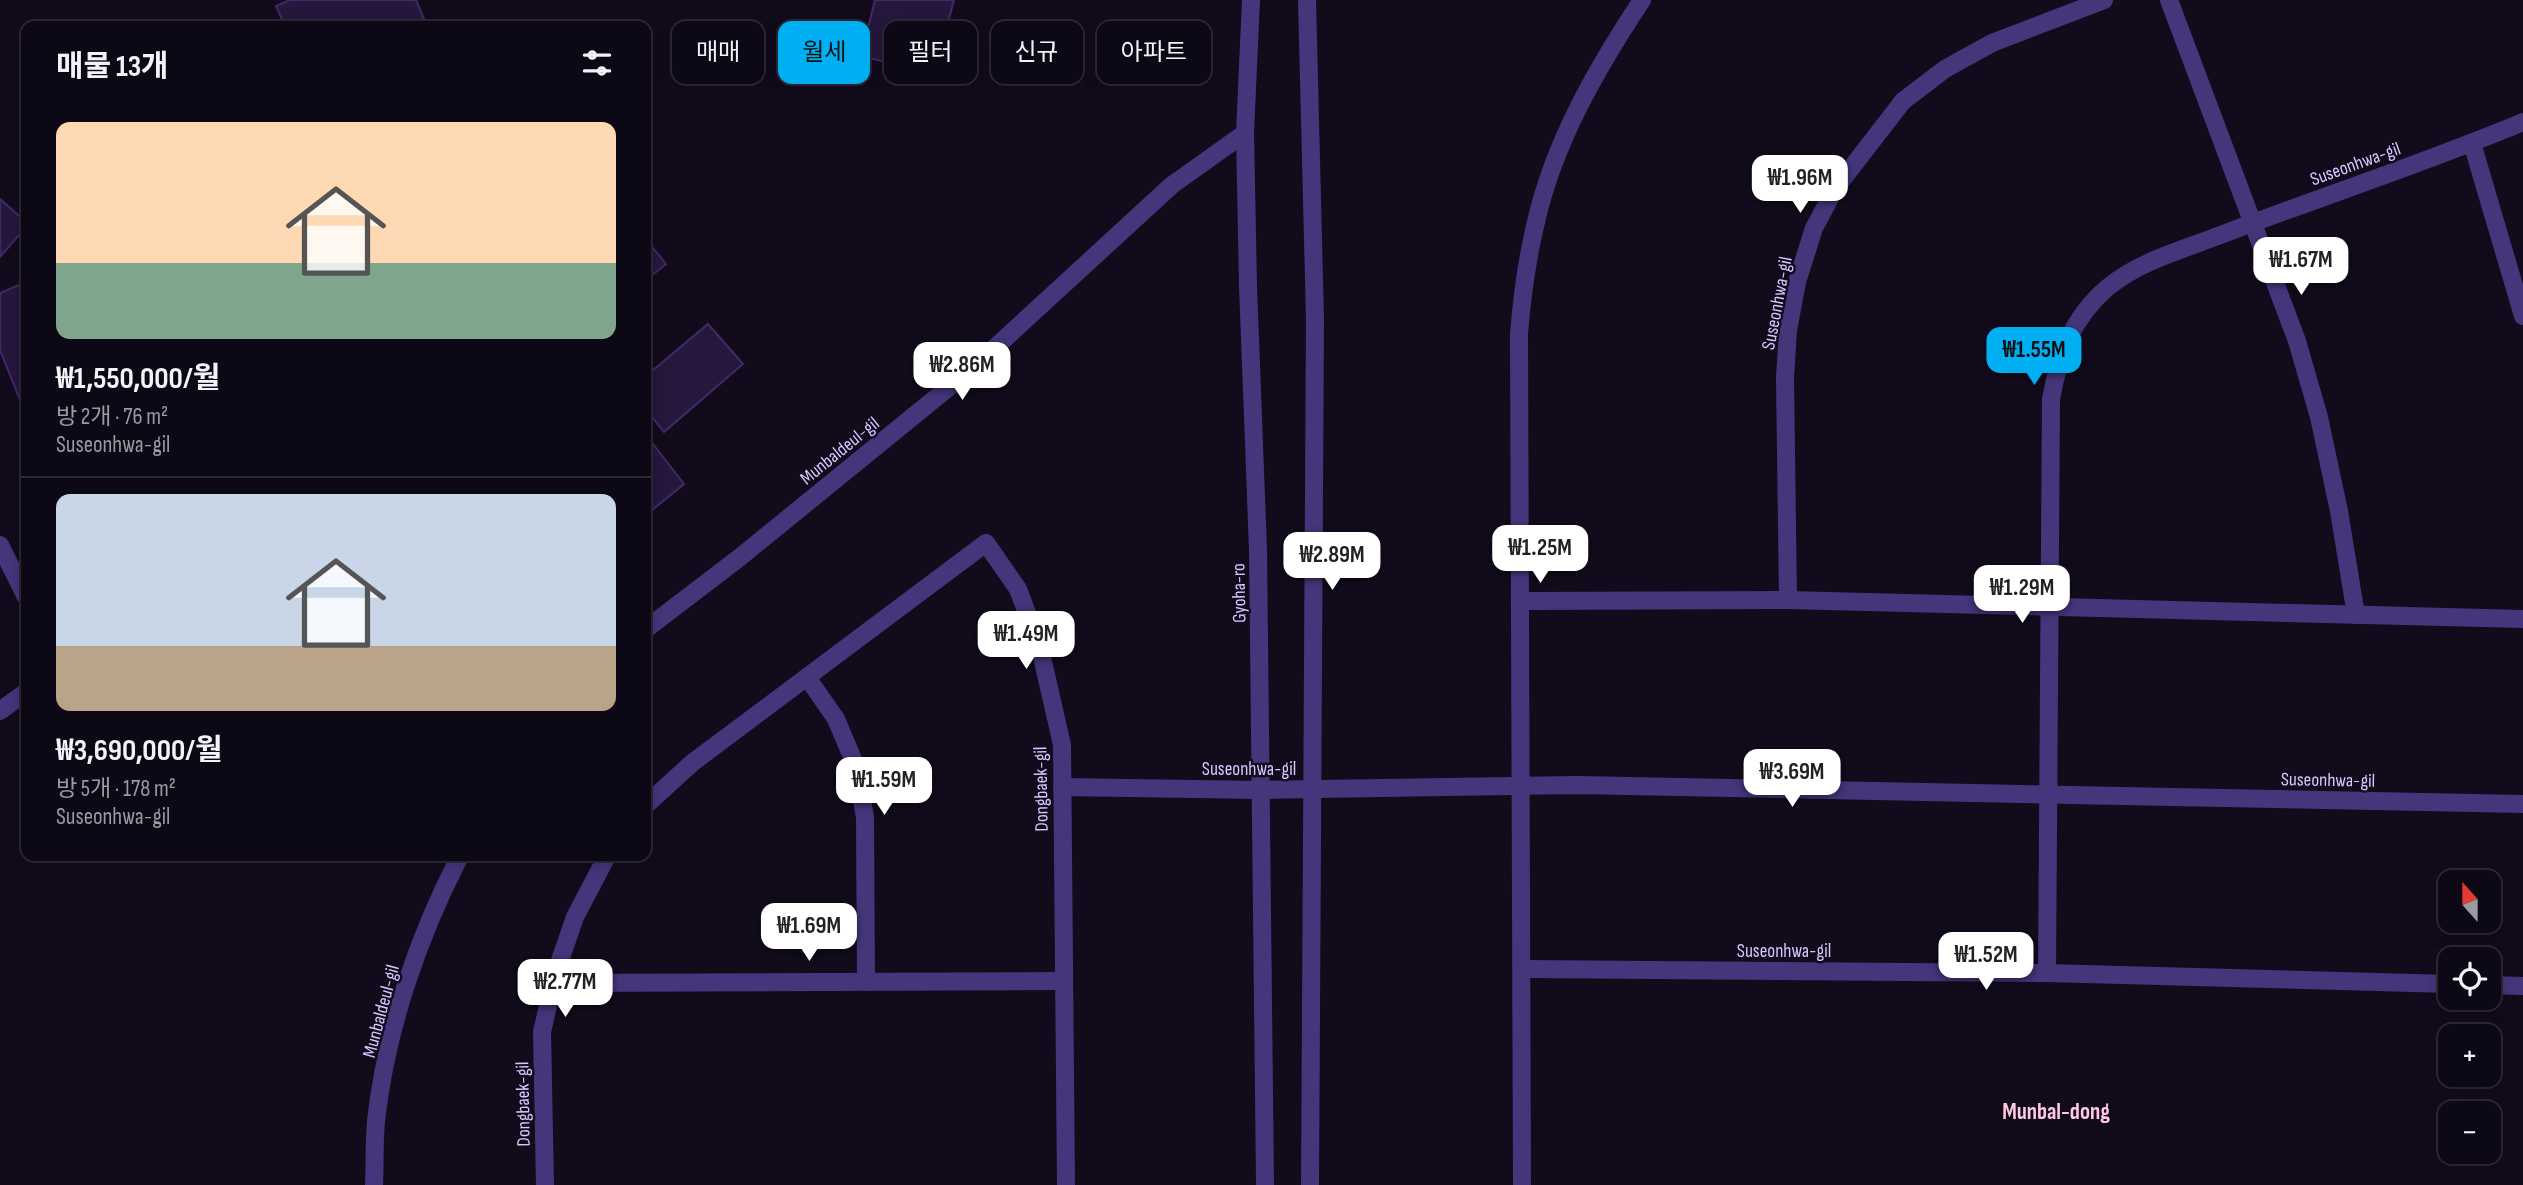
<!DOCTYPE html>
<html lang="ko">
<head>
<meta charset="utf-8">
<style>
	body { margin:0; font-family:"Sofia Sans Condensed","Noto Sans KR",sans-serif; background:#1b1622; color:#f1f3f6; height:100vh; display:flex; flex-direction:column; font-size:26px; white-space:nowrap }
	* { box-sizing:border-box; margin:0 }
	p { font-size:23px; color:#9a9aa0 }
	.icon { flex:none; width:38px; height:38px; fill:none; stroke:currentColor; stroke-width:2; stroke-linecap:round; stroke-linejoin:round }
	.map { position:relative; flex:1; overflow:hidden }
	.sheet { position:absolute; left:21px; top:21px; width:630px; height:840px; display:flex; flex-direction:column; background:#0d0815; border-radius:14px; box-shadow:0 4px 18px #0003,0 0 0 2px #2d2934 }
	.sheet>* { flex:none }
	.banner { position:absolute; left:672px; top:21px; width:665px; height:63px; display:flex; gap:14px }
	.needle { width:46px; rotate:339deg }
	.buttons { position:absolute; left:2438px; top:870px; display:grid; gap:14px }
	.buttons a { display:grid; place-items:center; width:63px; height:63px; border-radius:14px; background:#0d0815; box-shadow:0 4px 18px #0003,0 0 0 2px #2d2934; font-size:35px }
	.price { position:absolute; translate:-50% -60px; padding:0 16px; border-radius:14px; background:#fff; color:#222; font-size:23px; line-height:46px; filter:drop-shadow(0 2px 4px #0008) }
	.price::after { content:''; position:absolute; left:50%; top:42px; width:21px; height:16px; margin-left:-10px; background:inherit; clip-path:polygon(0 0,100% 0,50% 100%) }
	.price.selected { background:#00aff2; color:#111 }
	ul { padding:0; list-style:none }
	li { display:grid; align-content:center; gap:14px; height:371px; padding:0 35px }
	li+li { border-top:2px solid #2d2934 }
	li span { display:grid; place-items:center; height:217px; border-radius:14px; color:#555 }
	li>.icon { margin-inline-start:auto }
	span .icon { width:126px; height:126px; fill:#fffc; stroke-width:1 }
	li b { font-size:30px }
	h2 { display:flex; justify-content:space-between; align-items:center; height:84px; padding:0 35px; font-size:30px }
	.pill { padding:0 24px; border-radius:14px; background:#0d0815; box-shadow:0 4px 18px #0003,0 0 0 2px #2d2934; font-size:24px; line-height:63px }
	.pill.selected { background:#00aff2; color:#111 }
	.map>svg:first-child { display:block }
</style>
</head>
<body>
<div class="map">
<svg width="2523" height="1185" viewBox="0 0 2523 1185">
	<rect width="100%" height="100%" fill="#110b1c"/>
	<g fill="#26173d" stroke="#41296a" stroke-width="2">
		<path d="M290 0H416L427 26H285L276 6Z"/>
		<path d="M875 0H954L934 74 861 56Z"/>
		<path d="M0 199 26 222V227L0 257Z"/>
		<path d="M646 239 666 264 646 280Z"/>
		<path d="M26 282V415L0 350V293Z"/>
		<path d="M708 324 743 364 664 432 646 410V376Z"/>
		<path d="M646 435 684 484 646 515Z"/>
	</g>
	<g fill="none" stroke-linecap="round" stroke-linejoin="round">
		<g stroke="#45367c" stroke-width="18">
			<path d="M1251 0 1245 133 1248 286 1258 549 1265 1185"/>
			<path d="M1307 0 1315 319 1310 1185"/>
			<path d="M2169 0 2297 341 2319 417 2339 511 2356 615"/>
			<path d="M2472 143 2523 316"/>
			<path d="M0 545 26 597"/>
			<path d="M1788 600 1785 377 1788 330 1797 282 1814 228 1835 189 1903 101 1945 69 1992 43 2104 0"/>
			<path d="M1521 601 1788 600 2523 619"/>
			<path d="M646 629 739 558 975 366 1172 185 1245 133"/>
			<path d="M807 677 836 719 855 764 865 817 866 982"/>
			<path d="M0 711 26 692"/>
			<path d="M1062 787 1261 790 1578 785 2523 804"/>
			<path d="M646 805 692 763 986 543 1018 589 1040 648 1062 745 1066 1185"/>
			<path d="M1522 969 2047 973 2450 984"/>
			<path d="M2047 973 2051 399C2059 355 2072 318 2107 288 2139 261 2185 249 2223 234 2323 196 2425 163 2523 122"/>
			<path d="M554 983 1064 981"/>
			<path d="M2488 985 2523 986"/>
			<path d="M374 1185C375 1164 374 1142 376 1121 386 1030 418 937 460 856"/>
			<path d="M545 1185 542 1032 555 975 575 917 607 856"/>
			<path d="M1522 1185 1519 334C1522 296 1527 259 1536 222 1554 142 1597 68 1642 0"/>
		</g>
	</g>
	<g text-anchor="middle" stroke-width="5" stroke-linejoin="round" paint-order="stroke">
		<g font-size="19" fill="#d7c7ff" stroke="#110b1c">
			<text transform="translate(2355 163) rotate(-20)" y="7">Suseonhwa-gil</text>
			<text transform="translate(1776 303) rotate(-79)" y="7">Suseonhwa-gil</text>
			<text transform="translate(839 450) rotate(-39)" y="7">Munbaldeul-gil</text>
			<text transform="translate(1238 593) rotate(-91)" y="7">Gyoha-ro</text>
			<text x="1249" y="775">Suseonhwa-gil</text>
			<text transform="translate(2328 779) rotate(1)" y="7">Suseonhwa-gil</text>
			<text transform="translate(1040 789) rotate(-91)" y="7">Dongbaek-gil</text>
			<text x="1784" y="957">Suseonhwa-gil</text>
			<text transform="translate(380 1011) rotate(-75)" y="7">Munbaldeul-gil</text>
			<text transform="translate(522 1104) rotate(-91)" y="7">Dongbaek-gil</text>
		</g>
		<g font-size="23" font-weight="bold" fill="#ffc9e2" stroke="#110b1c">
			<text x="2056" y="1119">Munbal-dong</text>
		</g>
	</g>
</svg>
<div class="buttons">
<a><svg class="needle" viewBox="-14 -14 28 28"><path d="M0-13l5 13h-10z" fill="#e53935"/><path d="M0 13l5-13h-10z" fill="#9a9aa0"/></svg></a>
<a><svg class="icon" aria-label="locate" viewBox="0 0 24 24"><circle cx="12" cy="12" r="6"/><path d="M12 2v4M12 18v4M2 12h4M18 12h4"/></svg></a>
<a>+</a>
<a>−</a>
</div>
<b class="price" style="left:1800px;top:215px">₩1.96M</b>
<b class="price" style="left:2301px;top:297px">₩1.67M</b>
<b class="price selected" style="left:2034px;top:387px">₩1.55M</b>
<b class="price" style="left:962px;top:402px">₩2.86M</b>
<b class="price" style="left:1540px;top:585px">₩1.25M</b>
<b class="price" style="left:1332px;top:592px">₩2.89M</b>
<b class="price" style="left:2022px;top:625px">₩1.29M</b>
<b class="price" style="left:1026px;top:671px">₩1.49M</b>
<b class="price" style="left:1792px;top:809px">₩3.69M</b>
<b class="price" style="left:884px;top:817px">₩1.59M</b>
<b class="price" style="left:809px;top:963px">₩1.69M</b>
<b class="price" style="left:1986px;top:992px">₩1.52M</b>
<b class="price" style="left:565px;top:1019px">₩2.77M</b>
<div class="banner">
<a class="pill">매매</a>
<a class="pill selected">월세</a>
<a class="pill">필터</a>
<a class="pill">신규</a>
<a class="pill">아파트</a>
</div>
<section class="sheet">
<h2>매물 13개<svg class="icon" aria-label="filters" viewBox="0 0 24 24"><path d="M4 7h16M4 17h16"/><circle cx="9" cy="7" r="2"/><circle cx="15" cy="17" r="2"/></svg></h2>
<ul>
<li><span style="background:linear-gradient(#ffd9b3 65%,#7fa58c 0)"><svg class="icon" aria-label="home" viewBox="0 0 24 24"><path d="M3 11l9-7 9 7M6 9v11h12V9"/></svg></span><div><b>₩1,550,000/월</b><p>방 2개 · 76 m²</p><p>Suseonhwa-gil</p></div></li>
<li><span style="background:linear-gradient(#c9d6e8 70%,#b9a48a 0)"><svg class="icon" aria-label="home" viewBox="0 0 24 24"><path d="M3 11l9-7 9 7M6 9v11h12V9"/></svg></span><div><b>₩3,690,000/월</b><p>방 5개 · 178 m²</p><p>Suseonhwa-gil</p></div></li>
</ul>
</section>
</div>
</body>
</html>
